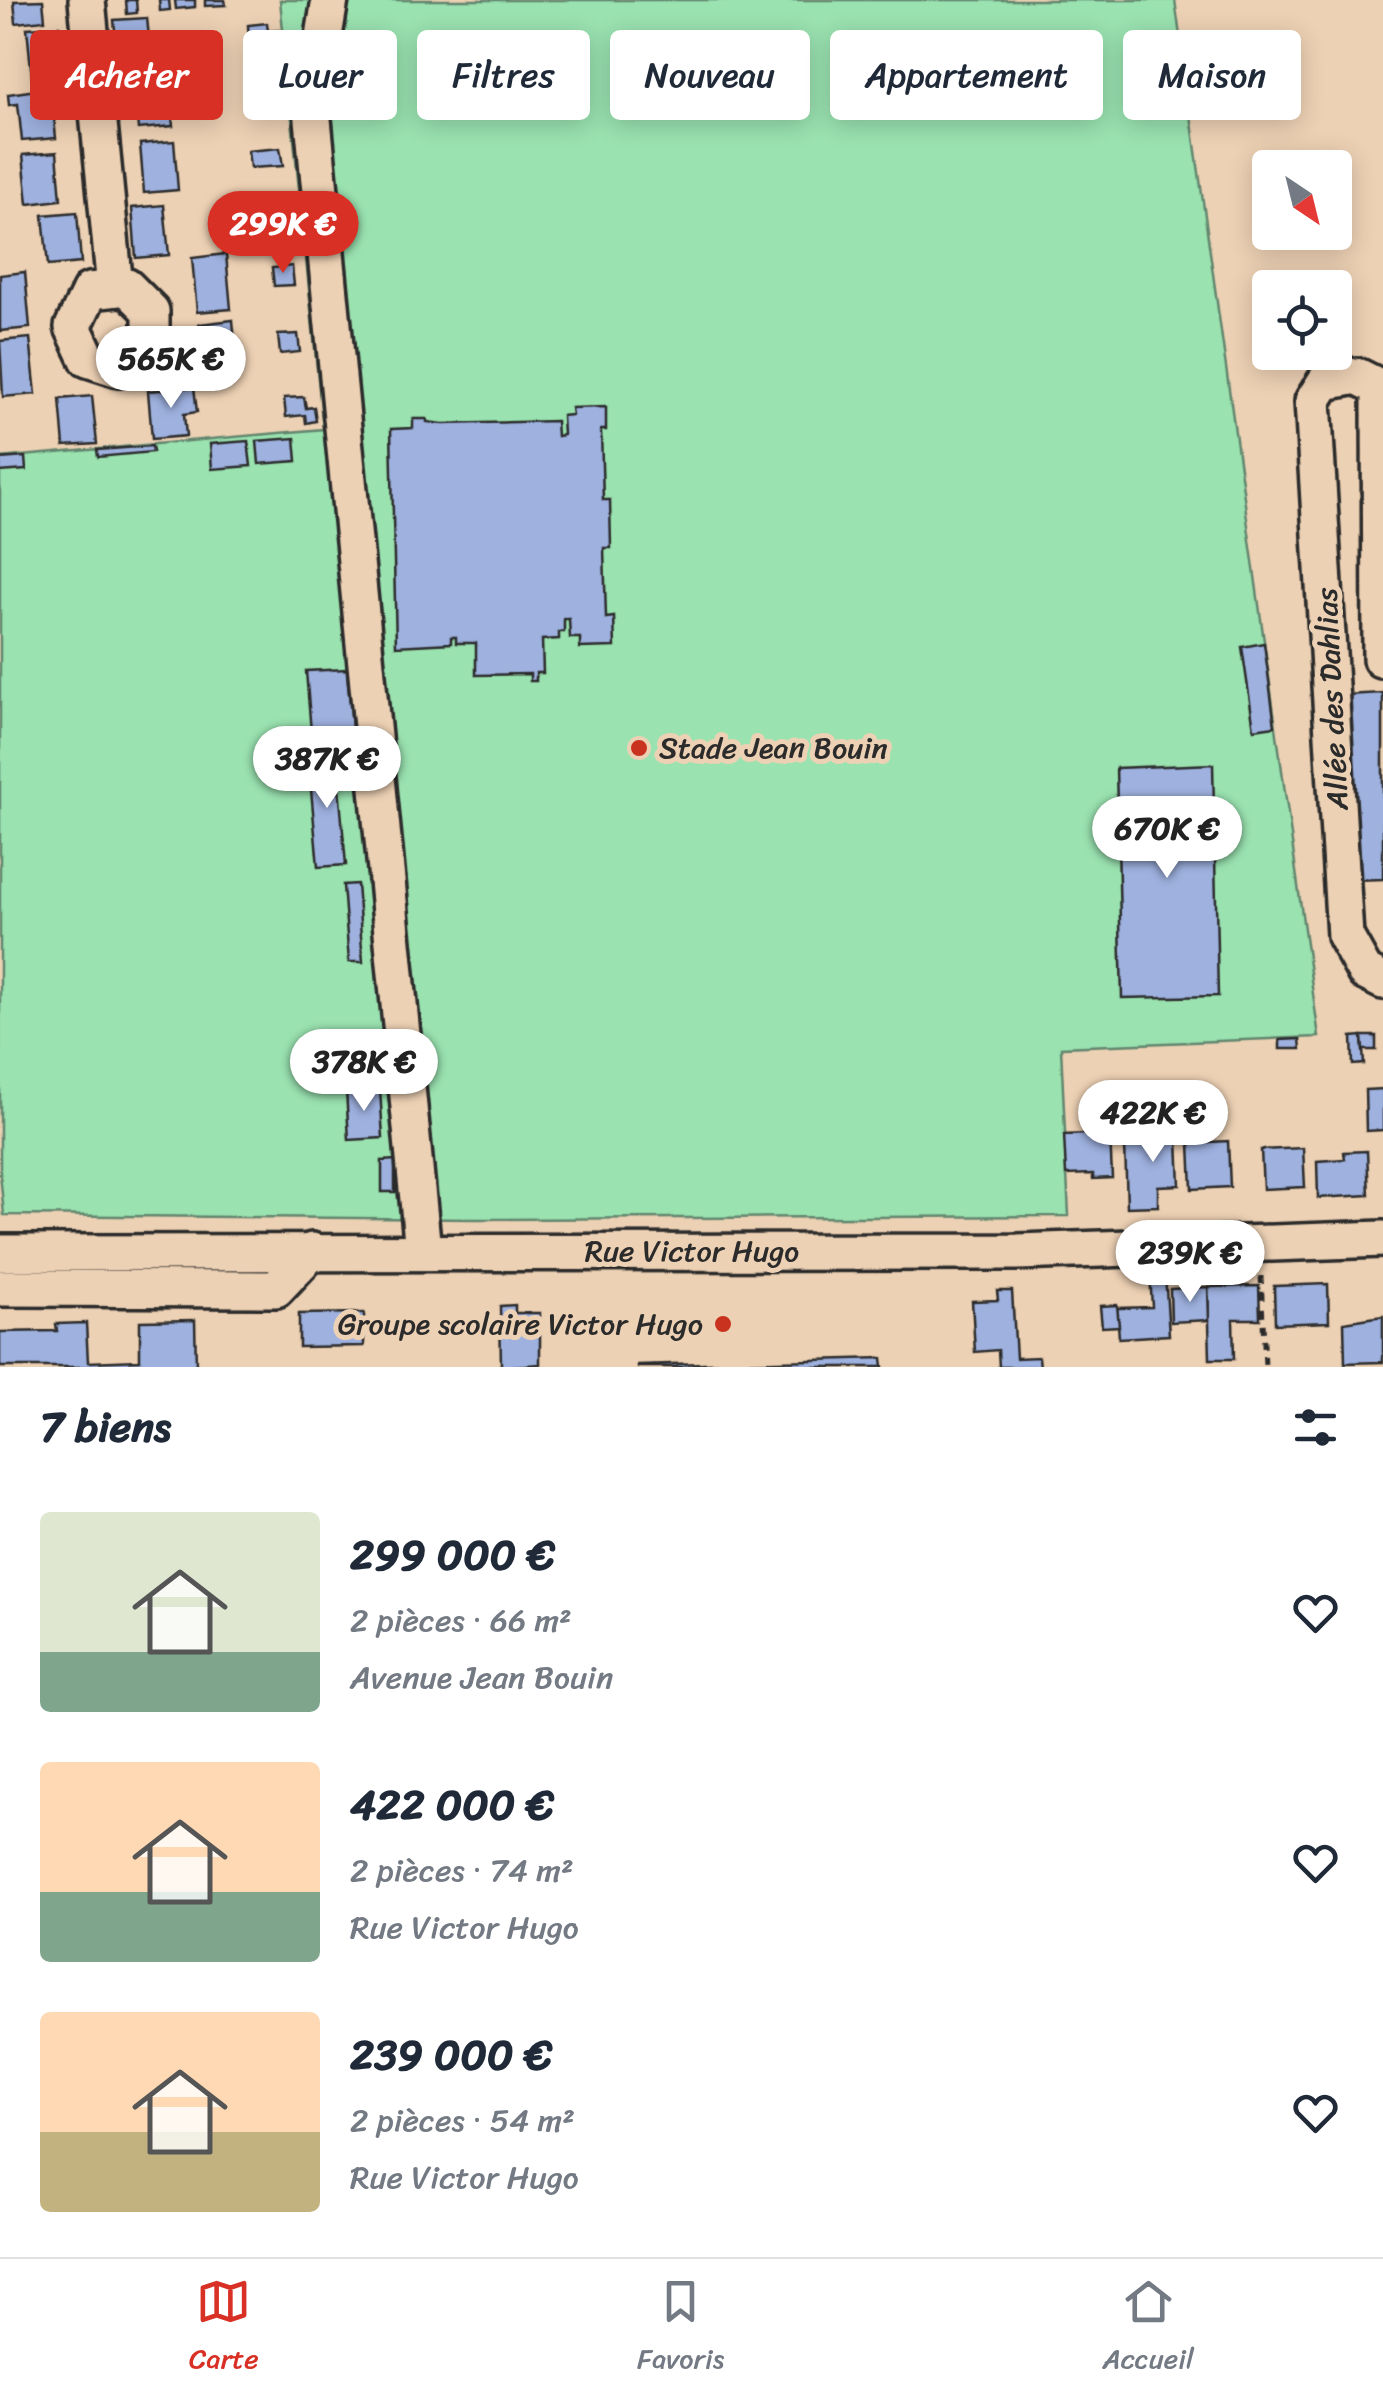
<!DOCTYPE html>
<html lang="fr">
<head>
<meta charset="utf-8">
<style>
	body { margin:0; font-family:Sriracha,sans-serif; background:#f6f6f7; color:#1f2937; height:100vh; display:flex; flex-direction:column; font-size:38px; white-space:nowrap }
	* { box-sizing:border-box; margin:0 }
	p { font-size:32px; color:#747a83 }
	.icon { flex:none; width:55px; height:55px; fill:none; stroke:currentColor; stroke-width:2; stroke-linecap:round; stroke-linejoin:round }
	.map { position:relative; height:1367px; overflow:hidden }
	.side { display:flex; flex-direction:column; background:#fff; flex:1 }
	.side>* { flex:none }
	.hud { position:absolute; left:30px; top:30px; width:1325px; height:90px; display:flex; gap:20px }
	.needle { width:65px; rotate:145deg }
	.tools { position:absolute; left:1252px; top:150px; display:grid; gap:20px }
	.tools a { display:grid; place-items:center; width:100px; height:100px; border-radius:10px; background:#fff; box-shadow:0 5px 25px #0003; font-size:50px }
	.price { position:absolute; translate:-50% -85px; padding:0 22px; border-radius:35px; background:#fff; color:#222; font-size:32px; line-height:65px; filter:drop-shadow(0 2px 5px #0008) }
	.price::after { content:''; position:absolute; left:50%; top:60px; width:30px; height:22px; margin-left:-15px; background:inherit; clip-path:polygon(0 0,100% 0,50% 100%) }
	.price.selected { background:#d93025; color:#fff }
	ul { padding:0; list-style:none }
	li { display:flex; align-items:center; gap:30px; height:250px; padding:0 40px }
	li span { display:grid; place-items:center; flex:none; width:280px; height:200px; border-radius:10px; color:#555 }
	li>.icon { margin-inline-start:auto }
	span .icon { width:120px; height:120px; fill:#fffc; stroke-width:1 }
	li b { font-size:42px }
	h2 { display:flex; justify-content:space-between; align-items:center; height:120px; padding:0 40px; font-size:42px }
	.chip { padding:0 35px; border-radius:10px; background:#fff; box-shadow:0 5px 25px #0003; font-size:35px; line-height:90px }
	.chip.selected { background:#d93025; color:#fff }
	.tabs { display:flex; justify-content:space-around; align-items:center; height:140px; border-top:2px solid #e0e1e3; background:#fff; font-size:28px; color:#747a83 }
	.tabs a { display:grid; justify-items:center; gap:5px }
	.tabs .selected { color:#d93025 }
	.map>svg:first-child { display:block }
</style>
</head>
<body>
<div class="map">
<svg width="1383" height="1367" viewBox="0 0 1383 1367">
	<rect width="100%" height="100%" fill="#edd1b4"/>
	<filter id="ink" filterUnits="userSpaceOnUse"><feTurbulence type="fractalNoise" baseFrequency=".01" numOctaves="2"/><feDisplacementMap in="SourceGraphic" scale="20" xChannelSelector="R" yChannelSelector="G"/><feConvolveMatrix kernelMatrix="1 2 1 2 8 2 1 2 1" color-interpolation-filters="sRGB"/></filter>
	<g filter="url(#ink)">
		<path fill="#9ae2b0" stroke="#62866e" stroke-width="2.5" d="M280 0H1175L1319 1037 1061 1047 1069 1216 475 1219 4 1215 0 1173V458L323 429Z"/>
		<g fill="#9eb1df" stroke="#2b2b2b" stroke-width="2.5">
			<path d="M43 0 45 20 16 23 14 1Z"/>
			<path d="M126 0H136L137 13 127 14Z"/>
			<path d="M159 0H169L170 10 160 11Z"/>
			<path d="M175 0H195V7L176 9Z"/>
			<path d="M205 0H225L226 5 205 6Z"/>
			<path d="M147 18 152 67 119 70 114 20Z"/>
			<path d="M267 23 268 31 279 30 285 92 276 93V100L256 102 254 85 263 84 259 42 249 43 248 25Z"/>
			<path d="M59 26 64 74 32 78 27 28Z"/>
			<path d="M168 78 173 126 138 129 134 81Z"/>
			<path d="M51 88 56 138 22 141 18 104 9 105 8 94Z"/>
			<path d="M174 141 178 190 144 193 140 144Z"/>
			<path d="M280 148 283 166 250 168 248 151Z"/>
			<path d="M57 152 61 200 28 204 23 155Z"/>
			<path d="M285 203 287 222 267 224 266 205Z"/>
			<path d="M164 205 169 255 136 258 132 208Z"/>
			<path d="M77 212 81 263 48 266 43 215Z"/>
			<path d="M226 254 231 309 197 312 192 258Z"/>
			<path d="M292 266 294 285 274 286 272 268Z"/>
			<path d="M25 272 30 328 0 331V275Z"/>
			<path d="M233 320 238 377 204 380 199 324Z"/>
			<path d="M298 334 300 352 280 354 278 335Z"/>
			<path d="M30 338 36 394 3 397 0 341Z"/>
			<path d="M194 387 197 412 184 414 186 436 152 439 148 391Z"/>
			<path d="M92 396 97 444 64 446 60 399Z"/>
			<path d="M304 397 306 408 314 407 316 421 306 423 305 415 286 417 284 398Z"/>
			<path d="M606 407V430H601L603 500H610L611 548H604L606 618 614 617 615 647 580 648V638H570L569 619H564V632H559V639L542 640 543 673H536V681H530V674L476 675V643H456V637H451V643L396 646 391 429 413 428V419H427V422L443 424 556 421 557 436 563 435 562 416 572 415 571 408Z"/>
			<path d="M295 438 297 461 259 464 257 441Z"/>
			<path d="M248 441 251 466 212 469 210 444Z"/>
			<path d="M152 446 153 452 98 457 97 450Z"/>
			<path d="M25 457 26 470 0 472V459Z"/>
			<path d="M1264 643 1275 726 1254 729 1242 647Z"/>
			<path d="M347 669 352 729 311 732 306 671Z"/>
			<path d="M1383 693V879L1353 880 1345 695Z"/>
			<path d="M336 754 346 865 318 867 308 756Z"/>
			<path d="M1213 764 1218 996 1122 998 1116 768Z"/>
			<path d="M357 884 363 962H349L343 885Z"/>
			<path d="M1362 1036 1364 1064 1353 1065 1352 1037Z"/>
			<path d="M1362 1036H1376V1050H1363Z"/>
			<path d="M1300 1039 1301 1049H1280V1040Z"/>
			<path d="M380 1089 383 1138 349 1140 346 1090Z"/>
			<path d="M1383 1089V1130L1366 1131 1365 1090Z"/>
			<path d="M1177 1116 1180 1185 1158 1186V1206L1127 1207 1125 1145 1154 1144V1118Z"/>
			<path d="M1110 1133 1112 1178 1093 1179V1174L1066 1175 1064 1135Z"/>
			<path d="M1228 1141 1230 1187 1192 1189 1190 1143Z"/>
			<path d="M1303 1148 1305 1187 1263 1189 1261 1150Z"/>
			<path d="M1367 1151 1369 1195 1318 1198 1317 1161 1345 1159 1344 1152Z"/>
			<path d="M395 1160V1192H382V1161Z"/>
			<path d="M1150 1273H1165L1169 1335 1119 1338 1117 1308 1152 1307Z"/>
			<path d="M1328 1284 1329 1322 1275 1324 1274 1286Z"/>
			<path d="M1259 1286 1260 1319H1233L1234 1359H1210L1208 1287Z"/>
			<path d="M1208 1287 1209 1320 1171 1322 1170 1289Z"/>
			<path d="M997 1291H1012L1016 1358 1039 1357 1040 1367H999L998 1350 975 1352 972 1301 998 1300Z"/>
			<path d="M515 1305V1313H540V1364L501 1367 500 1306Z"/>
			<path d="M1117 1305 1119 1326 1102 1327 1100 1306Z"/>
			<path d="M364 1313V1346L299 1347V1314Z"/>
			<path d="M1383 1316V1362L1345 1363 1344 1322Z"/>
			<path d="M195 1320 196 1367H0V1332L57 1331 56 1324 86 1323 88 1362 140 1360V1321Z"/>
			<path d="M882 1358 883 1367H638V1365Z"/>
		</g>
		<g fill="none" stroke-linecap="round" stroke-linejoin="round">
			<g stroke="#2b2b2b" stroke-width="42">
				<g id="minor">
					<path d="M87 0 115 288"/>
					<path d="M330 0 312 109 423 1251"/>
					<path d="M127 287 151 311V346L119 369 88 359 73 327 90 291Z"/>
					<path d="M1380 388 1381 659"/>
					<path d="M1383 389 1357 376 1325 382 1313 401 1345 936 1365 972 1383 981"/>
					<path d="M0 1253 1018 1252 1383 1239"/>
					<path d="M0 1288 276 1289 312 1251"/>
				</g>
			</g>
			<path stroke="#2b2b2b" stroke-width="5" stroke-dasharray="8 8" stroke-linecap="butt" d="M1261 1276 1265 1367"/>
			<use href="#minor" stroke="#edd1b4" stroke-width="35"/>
		</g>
	</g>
	<g fill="#c8321e" stroke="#edd1b4" stroke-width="4">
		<circle cx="639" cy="748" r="10"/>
		<circle cx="723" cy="1324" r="10"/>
	</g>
	<g text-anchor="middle" stroke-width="10" stroke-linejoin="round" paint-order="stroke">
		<g font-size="30" fill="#2b2b2b" stroke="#edd1b4">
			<text transform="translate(1332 699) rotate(-93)" y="10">Allée des Dahlias</text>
			<text x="692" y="1261">Rue Victor Hugo</text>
		</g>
		<g font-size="30" fill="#2b2b2b" stroke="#edd1b4" text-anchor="start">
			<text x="659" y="758">Stade Jean Bouin</text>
			<text x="703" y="1334" text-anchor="end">Groupe scolaire Victor Hugo</text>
		</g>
	</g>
</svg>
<div class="tools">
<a><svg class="needle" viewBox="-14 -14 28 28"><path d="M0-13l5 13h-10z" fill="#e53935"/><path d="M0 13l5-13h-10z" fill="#747a83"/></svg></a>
<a><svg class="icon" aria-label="locate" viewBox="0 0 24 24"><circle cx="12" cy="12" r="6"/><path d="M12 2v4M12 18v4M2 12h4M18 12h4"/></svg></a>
</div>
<b class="price selected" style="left:283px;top:276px">299K €</b>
<b class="price" style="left:171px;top:411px">565K €</b>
<b class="price" style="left:327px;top:811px">387K €</b>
<b class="price" style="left:1167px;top:881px">670K €</b>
<b class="price" style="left:364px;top:1114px">378K €</b>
<b class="price" style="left:1153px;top:1165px">422K €</b>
<b class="price" style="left:1190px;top:1305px">239K €</b>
<div class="hud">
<a class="chip selected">Acheter</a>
<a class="chip">Louer</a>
<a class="chip">Filtres</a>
<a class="chip">Nouveau</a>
<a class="chip">Appartement</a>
<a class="chip">Maison</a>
</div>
</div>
<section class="side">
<h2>7 biens<svg class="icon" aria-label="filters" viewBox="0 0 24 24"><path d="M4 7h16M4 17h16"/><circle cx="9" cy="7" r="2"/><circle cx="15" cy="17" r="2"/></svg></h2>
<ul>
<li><span style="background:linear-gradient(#dfe7d0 70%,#7fa58c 0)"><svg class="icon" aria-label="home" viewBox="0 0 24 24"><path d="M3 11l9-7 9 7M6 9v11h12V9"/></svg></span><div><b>299 000 €</b><p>2 pièces · 66 m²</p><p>Avenue Jean Bouin</p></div><svg class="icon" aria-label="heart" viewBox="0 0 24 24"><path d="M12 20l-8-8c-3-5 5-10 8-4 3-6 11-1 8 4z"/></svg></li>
<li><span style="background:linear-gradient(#ffd9b3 65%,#7fa58c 0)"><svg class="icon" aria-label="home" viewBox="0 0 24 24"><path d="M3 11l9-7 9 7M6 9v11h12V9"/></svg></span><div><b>422 000 €</b><p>2 pièces · 74 m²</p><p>Rue Victor Hugo</p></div><svg class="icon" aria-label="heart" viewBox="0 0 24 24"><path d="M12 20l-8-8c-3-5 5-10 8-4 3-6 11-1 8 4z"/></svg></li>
<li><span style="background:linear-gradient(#ffd9b3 60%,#c2b280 0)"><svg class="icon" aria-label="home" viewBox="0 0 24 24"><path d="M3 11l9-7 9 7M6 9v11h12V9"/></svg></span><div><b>239 000 €</b><p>2 pièces · 54 m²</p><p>Rue Victor Hugo</p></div><svg class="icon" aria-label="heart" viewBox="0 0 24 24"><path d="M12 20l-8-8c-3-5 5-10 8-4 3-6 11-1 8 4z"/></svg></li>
</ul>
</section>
<nav class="tabs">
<a class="selected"><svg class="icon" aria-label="map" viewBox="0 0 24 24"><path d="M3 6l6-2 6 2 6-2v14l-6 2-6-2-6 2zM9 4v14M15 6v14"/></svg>Carte</a>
<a><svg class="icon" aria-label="saved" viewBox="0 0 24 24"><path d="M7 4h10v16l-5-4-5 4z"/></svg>Favoris</a>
<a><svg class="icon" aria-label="home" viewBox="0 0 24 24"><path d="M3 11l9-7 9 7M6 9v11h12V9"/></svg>Accueil</a>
</nav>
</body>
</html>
